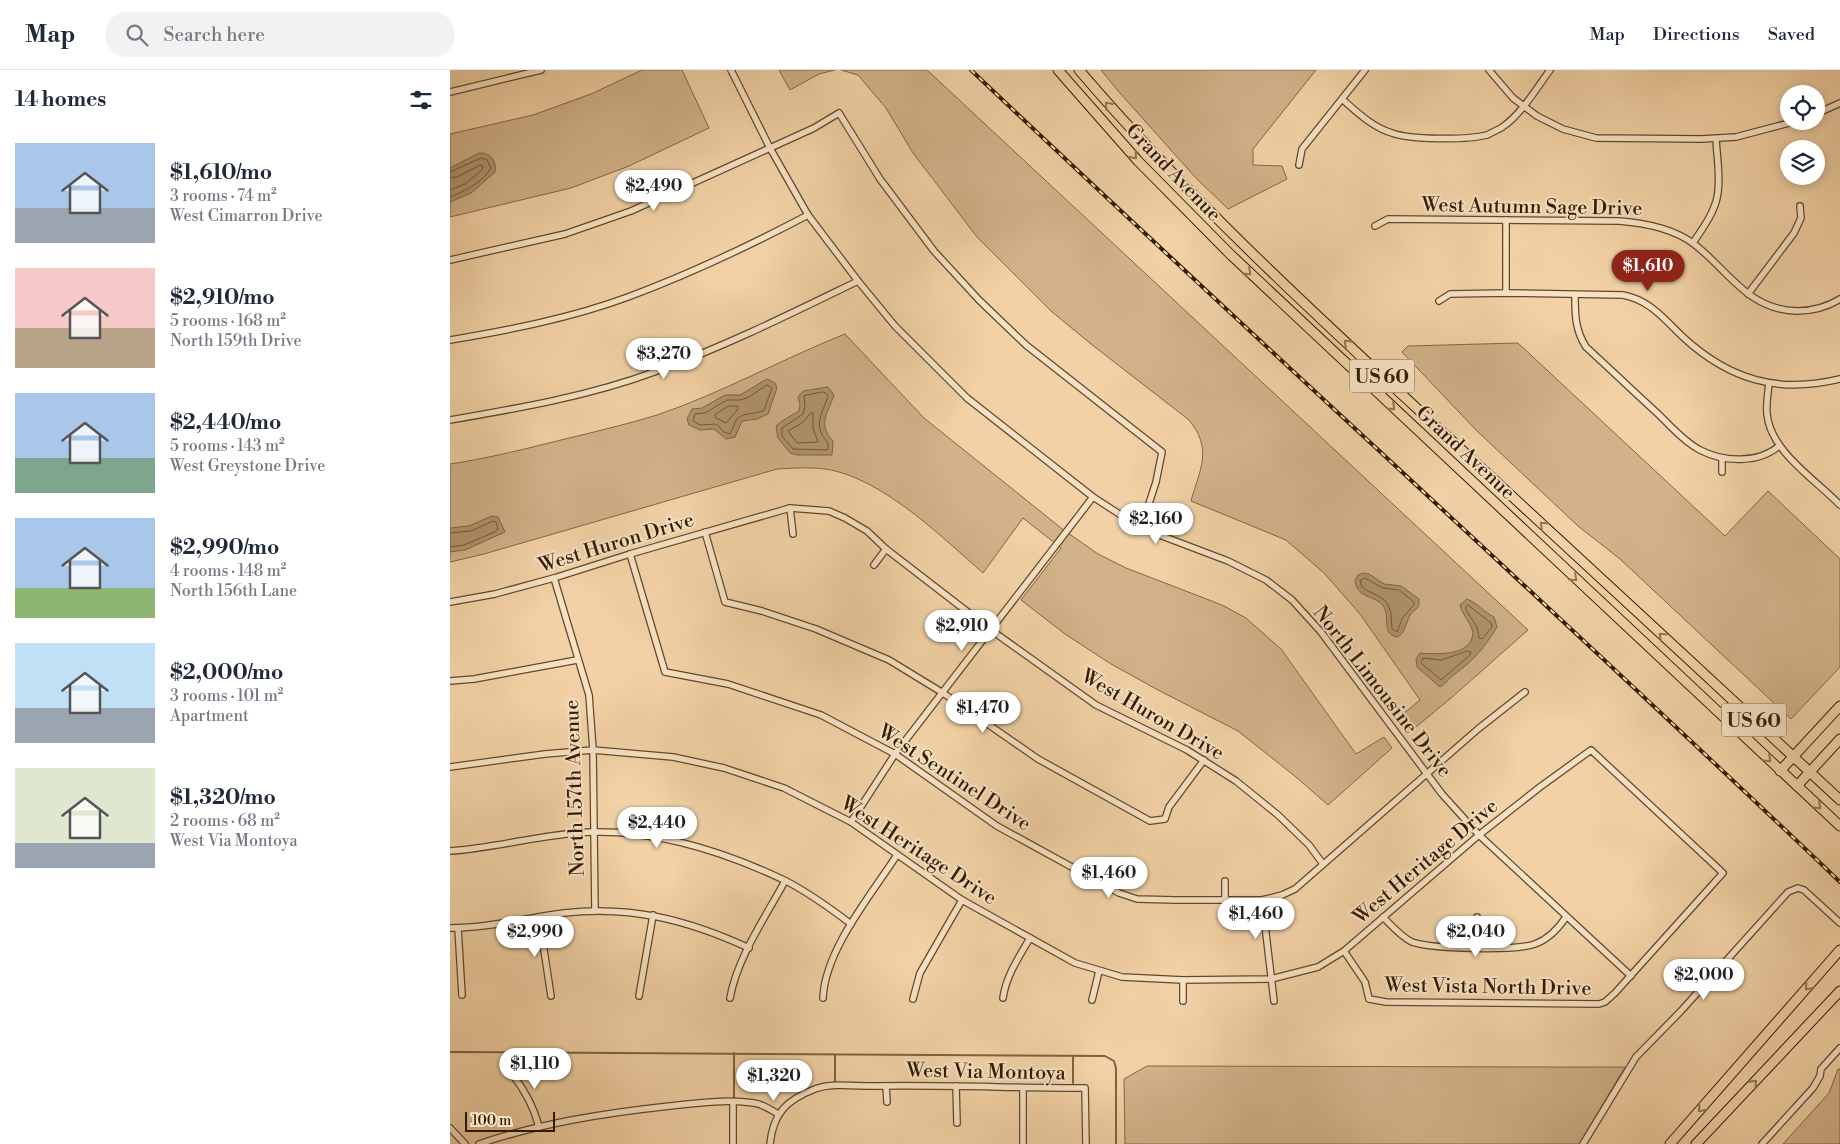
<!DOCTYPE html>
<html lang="en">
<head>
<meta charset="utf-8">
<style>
	body { margin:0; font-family:"Libre Bodoni",serif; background:#f2f2f3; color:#1f2937; height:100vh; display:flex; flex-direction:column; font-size:19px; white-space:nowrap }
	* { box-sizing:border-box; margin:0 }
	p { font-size:16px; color:#747a83 }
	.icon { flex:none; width:28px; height:28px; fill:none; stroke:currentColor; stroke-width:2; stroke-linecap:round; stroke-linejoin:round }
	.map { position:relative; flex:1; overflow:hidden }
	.sheet { display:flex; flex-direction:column; background:#fff; width:450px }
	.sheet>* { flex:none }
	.buttons { position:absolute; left:1330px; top:15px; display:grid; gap:10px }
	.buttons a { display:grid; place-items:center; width:45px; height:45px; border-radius:50%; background:#fff; box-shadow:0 2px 8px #0003; font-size:25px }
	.scale { position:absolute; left:15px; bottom:12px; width:90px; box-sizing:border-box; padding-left:5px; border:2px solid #331c00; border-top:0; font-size:14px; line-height:18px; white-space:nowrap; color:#331c00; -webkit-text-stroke:4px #f6e1c4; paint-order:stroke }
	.price { position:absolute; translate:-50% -42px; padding:0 11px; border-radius:18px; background:#fff; color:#222; font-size:16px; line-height:32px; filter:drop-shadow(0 1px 2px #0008) }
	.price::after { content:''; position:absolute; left:50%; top:30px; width:15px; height:11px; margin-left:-8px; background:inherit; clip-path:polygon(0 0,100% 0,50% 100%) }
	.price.current { background:#8f2418; color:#fff }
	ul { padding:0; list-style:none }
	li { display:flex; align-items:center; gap:15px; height:125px; padding:0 15px }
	li span { display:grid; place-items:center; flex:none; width:140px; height:100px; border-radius:0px; color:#555 }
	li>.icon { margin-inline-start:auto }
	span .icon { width:60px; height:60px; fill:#fffc; stroke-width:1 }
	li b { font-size:21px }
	h2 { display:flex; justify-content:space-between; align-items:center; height:60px; padding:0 15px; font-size:21px }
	header { display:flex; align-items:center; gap:30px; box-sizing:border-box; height:70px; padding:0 25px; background:#fff; border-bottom:1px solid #e0e1e3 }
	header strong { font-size:24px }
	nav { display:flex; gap:28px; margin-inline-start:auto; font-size:18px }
	.search { width:350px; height:45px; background:#f2f2f3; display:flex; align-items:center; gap:12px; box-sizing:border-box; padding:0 18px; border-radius:28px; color:#747a83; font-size:19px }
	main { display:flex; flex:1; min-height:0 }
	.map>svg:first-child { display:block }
</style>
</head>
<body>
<header>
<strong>Map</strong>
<div class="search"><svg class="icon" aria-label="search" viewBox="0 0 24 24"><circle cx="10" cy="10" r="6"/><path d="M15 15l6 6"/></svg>Search here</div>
<nav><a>Map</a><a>Directions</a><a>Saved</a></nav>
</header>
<main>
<section class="sheet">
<h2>14 homes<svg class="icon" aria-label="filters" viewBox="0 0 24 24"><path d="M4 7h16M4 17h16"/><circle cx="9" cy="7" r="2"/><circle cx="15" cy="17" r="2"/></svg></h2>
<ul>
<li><span style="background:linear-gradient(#a9c7e8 65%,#9aa5b1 0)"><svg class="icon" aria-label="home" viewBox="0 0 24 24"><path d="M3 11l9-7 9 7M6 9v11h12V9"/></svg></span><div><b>$1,610/mo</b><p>3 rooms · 74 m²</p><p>West Cimarron Drive</p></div></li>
<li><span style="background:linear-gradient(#f6c9c9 60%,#b9a48a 0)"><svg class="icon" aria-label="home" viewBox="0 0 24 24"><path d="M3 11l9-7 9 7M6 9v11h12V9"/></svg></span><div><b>$2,910/mo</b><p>5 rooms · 168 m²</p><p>North 159th Drive</p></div></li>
<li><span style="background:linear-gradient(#a9c7e8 65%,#7fa58c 0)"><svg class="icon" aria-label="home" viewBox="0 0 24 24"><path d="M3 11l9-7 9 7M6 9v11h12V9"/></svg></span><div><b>$2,440/mo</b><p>5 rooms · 143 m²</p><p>West Greystone Drive</p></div></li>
<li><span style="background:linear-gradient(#a9c7e8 70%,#8fb573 0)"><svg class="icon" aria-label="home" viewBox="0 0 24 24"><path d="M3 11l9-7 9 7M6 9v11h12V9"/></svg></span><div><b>$2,990/mo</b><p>4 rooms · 148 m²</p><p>North 156th Lane</p></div></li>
<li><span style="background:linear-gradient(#bfe0f5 65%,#9aa5b1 0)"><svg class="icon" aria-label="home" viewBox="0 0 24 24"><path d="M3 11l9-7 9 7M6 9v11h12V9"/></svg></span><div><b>$2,000/mo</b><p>3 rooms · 101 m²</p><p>Apartment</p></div></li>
<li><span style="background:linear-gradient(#dfe7d0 75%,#9aa5b1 0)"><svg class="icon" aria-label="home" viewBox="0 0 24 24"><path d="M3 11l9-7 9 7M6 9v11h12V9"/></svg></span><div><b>$1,320/mo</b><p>2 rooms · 68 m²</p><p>West Via Montoya</p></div></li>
</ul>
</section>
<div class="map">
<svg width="1390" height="1074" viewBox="0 0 1390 1074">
	<rect width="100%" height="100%" fill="#f1d1a5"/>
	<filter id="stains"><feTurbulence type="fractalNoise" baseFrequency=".004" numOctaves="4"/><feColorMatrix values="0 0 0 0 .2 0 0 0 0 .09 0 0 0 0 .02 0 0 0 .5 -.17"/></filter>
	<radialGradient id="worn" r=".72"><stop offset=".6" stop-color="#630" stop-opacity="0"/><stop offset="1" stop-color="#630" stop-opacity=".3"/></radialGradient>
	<g fill="#d1b289" stroke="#826744">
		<path d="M192 0H232L259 58 179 96 121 118 0 147V64L83 45 141 24Z"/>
		<path d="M329 0H385L369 4 340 20Z"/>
		<path d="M391 0H477L1078 560 1001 628 960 662 947 649 970 630 910 544 874 503 836 470 741 431C750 399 763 379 739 350L641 274 601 241 527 167 463 83 436 38 408 5Z"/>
		<path d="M651 0H866L803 79V95L832 96 837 109 778 139 746 108 669 22Z"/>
		<path d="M395 264 474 348 611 458 648 484 676 498 772 535 796 548 831 579 906 684 934 667 942 678 878 735 846 707 788 661 708 620 661 594 615 564 571 530 611 478 573 448 533 503C493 468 441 417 389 402 369 396 348 398 327 399L34 484 0 492V394C40 388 79 378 119 368 148 361 178 354 207 345 272 323 332 289 395 264Z"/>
		<path d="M1068 273 1275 466 1318 421 1390 489V597L1341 649 1170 489 1128 456 1027 361 952 282 958 276Z"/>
		<path d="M697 996 1107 997H1175L1129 1074H675L674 1009Z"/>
		<path d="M1388 999H1390V1074H1333L1379 1023Z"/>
	</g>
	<g fill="#b0936d" stroke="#7e6341">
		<path d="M29 83C40 82 47 91 45 102L21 123 0 132V98Z"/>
		<path d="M317 309 325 313 327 318 318 344 307 349 292 351 285 367 276 369 264 359 250 360 239 355 237 349 242 339 252 338 275 325H290Z"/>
		<path d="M378 317 384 325C378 343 367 354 383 371L382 385H347L340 383 328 368 326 356 332 351 349 341 350 335 348 327 353 321Z"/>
		<path d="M42 446 48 447 55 462 15 480 0 482V458L19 456Z"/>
		<path d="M913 503 919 504 934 514 951 516 969 529V536L960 545 953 562 948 567C931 565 940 548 934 537 927 525 908 530 905 511L908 505Z"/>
		<path d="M1017 529C1027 533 1034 542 1044 547L1047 557C1034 578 1025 589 1005 604 999 608 995 615 990 617L967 597 966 589 970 583C987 584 1021 587 1023 563 1021 552 1012 545 1010 535Z"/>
	</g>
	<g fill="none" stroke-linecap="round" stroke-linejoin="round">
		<g stroke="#725836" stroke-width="1">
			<path d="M0 102 31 88 37 90 41 98C33 112 15 121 0 127"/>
			<path d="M0 108 7 107 30 95 33 96 32 100 15 114 0 120"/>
			<path d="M317 315 322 318 314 340C306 345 293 342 287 349 284 353 283 359 280 364L274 362 266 354 250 355 243 351 245 344 255 343 277 330H290L299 327Z"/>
			<path d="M373 322 376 323 378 326C372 345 362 355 378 373V379L376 380 343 379 332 366V358L353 344 355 336 354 326Z"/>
			<path d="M279 336H287L288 339 276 353 266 348 265 345Z"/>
			<path d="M363 343V358L368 372 347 373 338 361 352 353 360 344Z"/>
			<path d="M0 463 21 461 43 451 46 452 48 459 45 462 14 475 0 477"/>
			<path d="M915 508 933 518 949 520 964 532V535L953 547 947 562 942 559C941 551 942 542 938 535 933 525 920 524 912 517L910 511Z"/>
			<path d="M1018 535 1041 553 1042 557 1032 569 1029 568 1027 557 1016 540V537Z"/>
			<path d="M1018 581 1021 582 1020 585 991 610 971 593 973 588 991 590Z"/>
		</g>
		<g stroke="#7e6341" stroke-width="2">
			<path d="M0 982 655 986 664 991 666 998V1074"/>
			<path d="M623 986V1013"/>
			<path d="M385 1013V985"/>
			<path d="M284 1028V983"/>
		</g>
		<g stroke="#624929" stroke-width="8">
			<g id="minor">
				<path d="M281 0 320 78 358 145 408 211 445 256 517 328 643 427 691 458 778 491 816 510 842 530 871 562 992 724 1029 765 1181 906"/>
				<path d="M1039 0 1063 28 1087 46 1113 59 1146 68 1251 69 1286 67 1347 51"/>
				<path d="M0 22 91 0"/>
				<path d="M892 29C907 42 922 57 942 63 960 70 1018 70 1037 65 1041 63 1047 60 1051 58 1071 45 1086 19 1100 0"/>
				<path d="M1366 44 1390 33"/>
				<path d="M849 95 852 79 915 0"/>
				<path d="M1056 150V223"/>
				<path d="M925 156 938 149 1169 151C1195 153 1223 158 1244 174 1279 201 1298 240 1347 241 1362 241 1377 237 1390 229"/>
				<path d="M1243 173C1252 159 1263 145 1267 128 1271 109 1267 88 1266 69"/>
				<path d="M0 190 115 164 181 141 320 78 364 58 389 43 430 109 484 181 529 230 576 275 712 382 706 412 691 458"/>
				<path d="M1298 224 1344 163 1351 148 1350 136"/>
				<path d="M1125 225C1125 244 1125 260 1136 277 1160 299 1183 321 1206 342 1220 355 1233 371 1250 380 1273 392 1308 394 1329 376"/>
				<path d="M989 231 1000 224 1056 223 1173 225C1200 230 1215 250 1234 268 1280 310 1329 324 1390 309"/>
				<path d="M0 270C60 260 121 248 178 227 240 204 299 176 358 145"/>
				<path d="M1319 313C1318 323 1316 334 1317 344 1320 381 1366 410 1390 435"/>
				<path d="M0 350C70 338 140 326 207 301 276 276 342 243 408 211"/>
				<path d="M1272 402V388"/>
				<path d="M340 438 343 464"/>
				<path d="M255 462 275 532 312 541 366 559 439 590 493 623 588 689 700 751 715 749 719 737 754 690"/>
				<path d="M180 484 215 602 278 614 371 645 445 684 547 756 669 823 687 829 725 830H812L832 825 845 819 1028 659 1075 622"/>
				<path d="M424 495 436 479"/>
				<path d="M104 508 139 625 143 680 145 841"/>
				<path d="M0 532 45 524 104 508 180 484 340 438 379 441 395 448 417 461 436 479 541 560 646 635 737 680 786 711 828 745 859 775 873 794"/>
				<path d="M0 611 24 609 127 590"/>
				<path d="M0 697 95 684 143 680 223 687 274 698 334 718 401 752 512 830 625 893 672 907 733 910 821 909 868 897 894 881 1029 765 1090 717 1141 680 1273 803 1165 923 1155 932 1149 934 936 932 919 929 915 912 894 881"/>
				<path d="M401 752 445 684 643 427"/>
				<path d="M0 781C48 778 95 763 144 762 210 761 275 782 334 810 358 822 380 838 401 854"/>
				<path d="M775 829V811"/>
				<path d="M812 830 824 931"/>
				<path d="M89 847 101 926"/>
				<path d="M933 847C941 855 951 867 962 872 982 879 1065 881 1085 874 1099 869 1108 859 1116 847"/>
				<path d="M0 858C38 858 76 848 114 843 180 835 238 850 299 878"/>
				<path d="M8 858 12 925"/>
				<path d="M1026 877 1027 847"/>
				<path d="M189 926 203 845"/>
				<path d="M280 928C287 888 316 846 335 811"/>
				<path d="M373 928C375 880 421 825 447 785"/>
				<path d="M553 928C556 906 569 887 580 868"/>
				<path d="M463 929 470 903 512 830"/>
				<path d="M642 930 649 901"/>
				<path d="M733 931V910"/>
				<path d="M56 997C72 1015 83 1034 89 1057"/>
				<path d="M436 1016 437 1032"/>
				<path d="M506 1016 507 1053"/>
				<path d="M573 1018V1074"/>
				<path d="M283 1032V1074"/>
				<path d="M0 1058 15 1074"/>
				<path d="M29 1074C91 1053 155 1043 220 1036 247 1033 277 1029 304 1033 313 1034 321 1040 328 1044"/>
				<path d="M320 1074C323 1044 336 1030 365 1019 384 1012 409 1017 429 1016 498 1015 567 1018 635 1018L636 1074"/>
				<path d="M1133 1074 1186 987 1231 941 1338 822 1348 818 1354 820 1390 853"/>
				<path d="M1312 1074 1363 1018 1370 1006 1371 999 1390 978"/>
			</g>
		</g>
		<g stroke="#331c00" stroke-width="11">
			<g id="highway">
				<path d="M608 0 688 91 781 185 1390 756"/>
				<path d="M629 0C735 124 854 234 974 345 1112 473 1252 601 1390 730"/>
				<path d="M1330 701 1390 636"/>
				<path d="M1347 716 1390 669"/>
				<path d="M1220 1074 1390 880"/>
				<path d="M1246 1074 1390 921"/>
			</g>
		</g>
		<use href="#minor" stroke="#f6e1c4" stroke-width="5.5"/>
		<use href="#highway" stroke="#f1d1a5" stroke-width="9"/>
		<g stroke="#331c00" stroke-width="4">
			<path id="rail" d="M521 0C809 273 1103 538 1390 812"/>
		</g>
		<use href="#rail" stroke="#f6e1c4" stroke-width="2" stroke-dasharray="5.5" stroke-linecap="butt"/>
	</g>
	<defs><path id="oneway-chevron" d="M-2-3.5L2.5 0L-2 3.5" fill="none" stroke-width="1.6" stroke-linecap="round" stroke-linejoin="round" transform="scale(1.25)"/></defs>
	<g stroke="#927652">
		<use href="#oneway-chevron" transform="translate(658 35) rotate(-131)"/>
		<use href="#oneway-chevron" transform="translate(684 86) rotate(48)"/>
		<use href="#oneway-chevron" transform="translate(798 202) rotate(43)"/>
		<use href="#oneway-chevron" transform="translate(897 273) rotate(-137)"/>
		<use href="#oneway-chevron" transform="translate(942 337) rotate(43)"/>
		<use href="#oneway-chevron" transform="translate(1093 455) rotate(-137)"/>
		<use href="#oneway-chevron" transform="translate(1124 508) rotate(43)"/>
		<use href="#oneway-chevron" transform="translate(1212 566) rotate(-137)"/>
		<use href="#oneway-chevron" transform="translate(1318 689) rotate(43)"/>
		<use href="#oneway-chevron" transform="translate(1368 736) rotate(43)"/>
		<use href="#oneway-chevron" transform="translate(1358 917) rotate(131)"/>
		<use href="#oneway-chevron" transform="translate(1304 1013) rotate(-47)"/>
		<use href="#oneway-chevron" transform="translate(1251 1039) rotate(131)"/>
	</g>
	<g text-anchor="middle" stroke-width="4" stroke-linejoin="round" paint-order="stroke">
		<g fill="#f6e1c4" stroke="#6e573b" stroke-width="1">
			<rect x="899.5" y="289.5" width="65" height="33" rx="4"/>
			<rect x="1271.5" y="633.5" width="65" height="33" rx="4"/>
		</g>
		<g font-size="19" font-weight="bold" fill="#331c00">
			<text x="932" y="313">US 60</text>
			<text x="1304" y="657">US 60</text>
		</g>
		<g font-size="20" fill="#331c00" stroke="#f6e1c4">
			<text transform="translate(724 102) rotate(46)" y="7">Grand Avenue</text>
			<text transform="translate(1082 136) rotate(1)" y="7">West Autumn Sage Drive</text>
			<text transform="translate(1016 382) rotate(43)" y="7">Grand Avenue</text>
			<text transform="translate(166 472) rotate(-17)" y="7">West Huron Drive</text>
			<text transform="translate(933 621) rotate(52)" y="7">North Limousine Drive</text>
			<text transform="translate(703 644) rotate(30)" y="7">West Huron Drive</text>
			<text transform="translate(505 707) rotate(33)" y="7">West Sentinel Drive</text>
			<text transform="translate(124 718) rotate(-92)" y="7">North 157th Avenue</text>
			<text transform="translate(469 780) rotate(33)" y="7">West Heritage Drive</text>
			<text transform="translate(975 791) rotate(-40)" y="7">West Heritage Drive</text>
			<text transform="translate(1038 916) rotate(1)" y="7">West Vista North Drive</text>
			<text transform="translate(536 1001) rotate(1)" y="7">West Via Montoya</text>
		</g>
	</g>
	<rect width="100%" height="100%" filter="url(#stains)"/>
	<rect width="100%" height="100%" fill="url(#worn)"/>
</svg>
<div class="buttons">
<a><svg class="icon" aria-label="locate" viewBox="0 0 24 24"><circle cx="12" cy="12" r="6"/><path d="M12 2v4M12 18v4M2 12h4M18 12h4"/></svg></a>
<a><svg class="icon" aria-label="layers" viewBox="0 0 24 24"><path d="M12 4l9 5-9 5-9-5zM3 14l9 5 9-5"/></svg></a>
</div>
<div class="scale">100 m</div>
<b class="price" style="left:204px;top:142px">$2,490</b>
<b class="price current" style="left:1198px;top:222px">$1,610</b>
<b class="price" style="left:214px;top:310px">$3,270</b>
<b class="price" style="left:706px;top:475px">$2,160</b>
<b class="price" style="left:512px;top:582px">$2,910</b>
<b class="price" style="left:533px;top:664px">$1,470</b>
<b class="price" style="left:207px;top:779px">$2,440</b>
<b class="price" style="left:659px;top:829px">$1,460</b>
<b class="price" style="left:806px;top:870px">$1,460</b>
<b class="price" style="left:85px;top:888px">$2,990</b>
<b class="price" style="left:1026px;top:888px">$2,040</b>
<b class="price" style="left:1254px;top:931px">$2,000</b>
<b class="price" style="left:85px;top:1020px">$1,110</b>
<b class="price" style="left:324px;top:1032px">$1,320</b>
</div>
</main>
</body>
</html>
